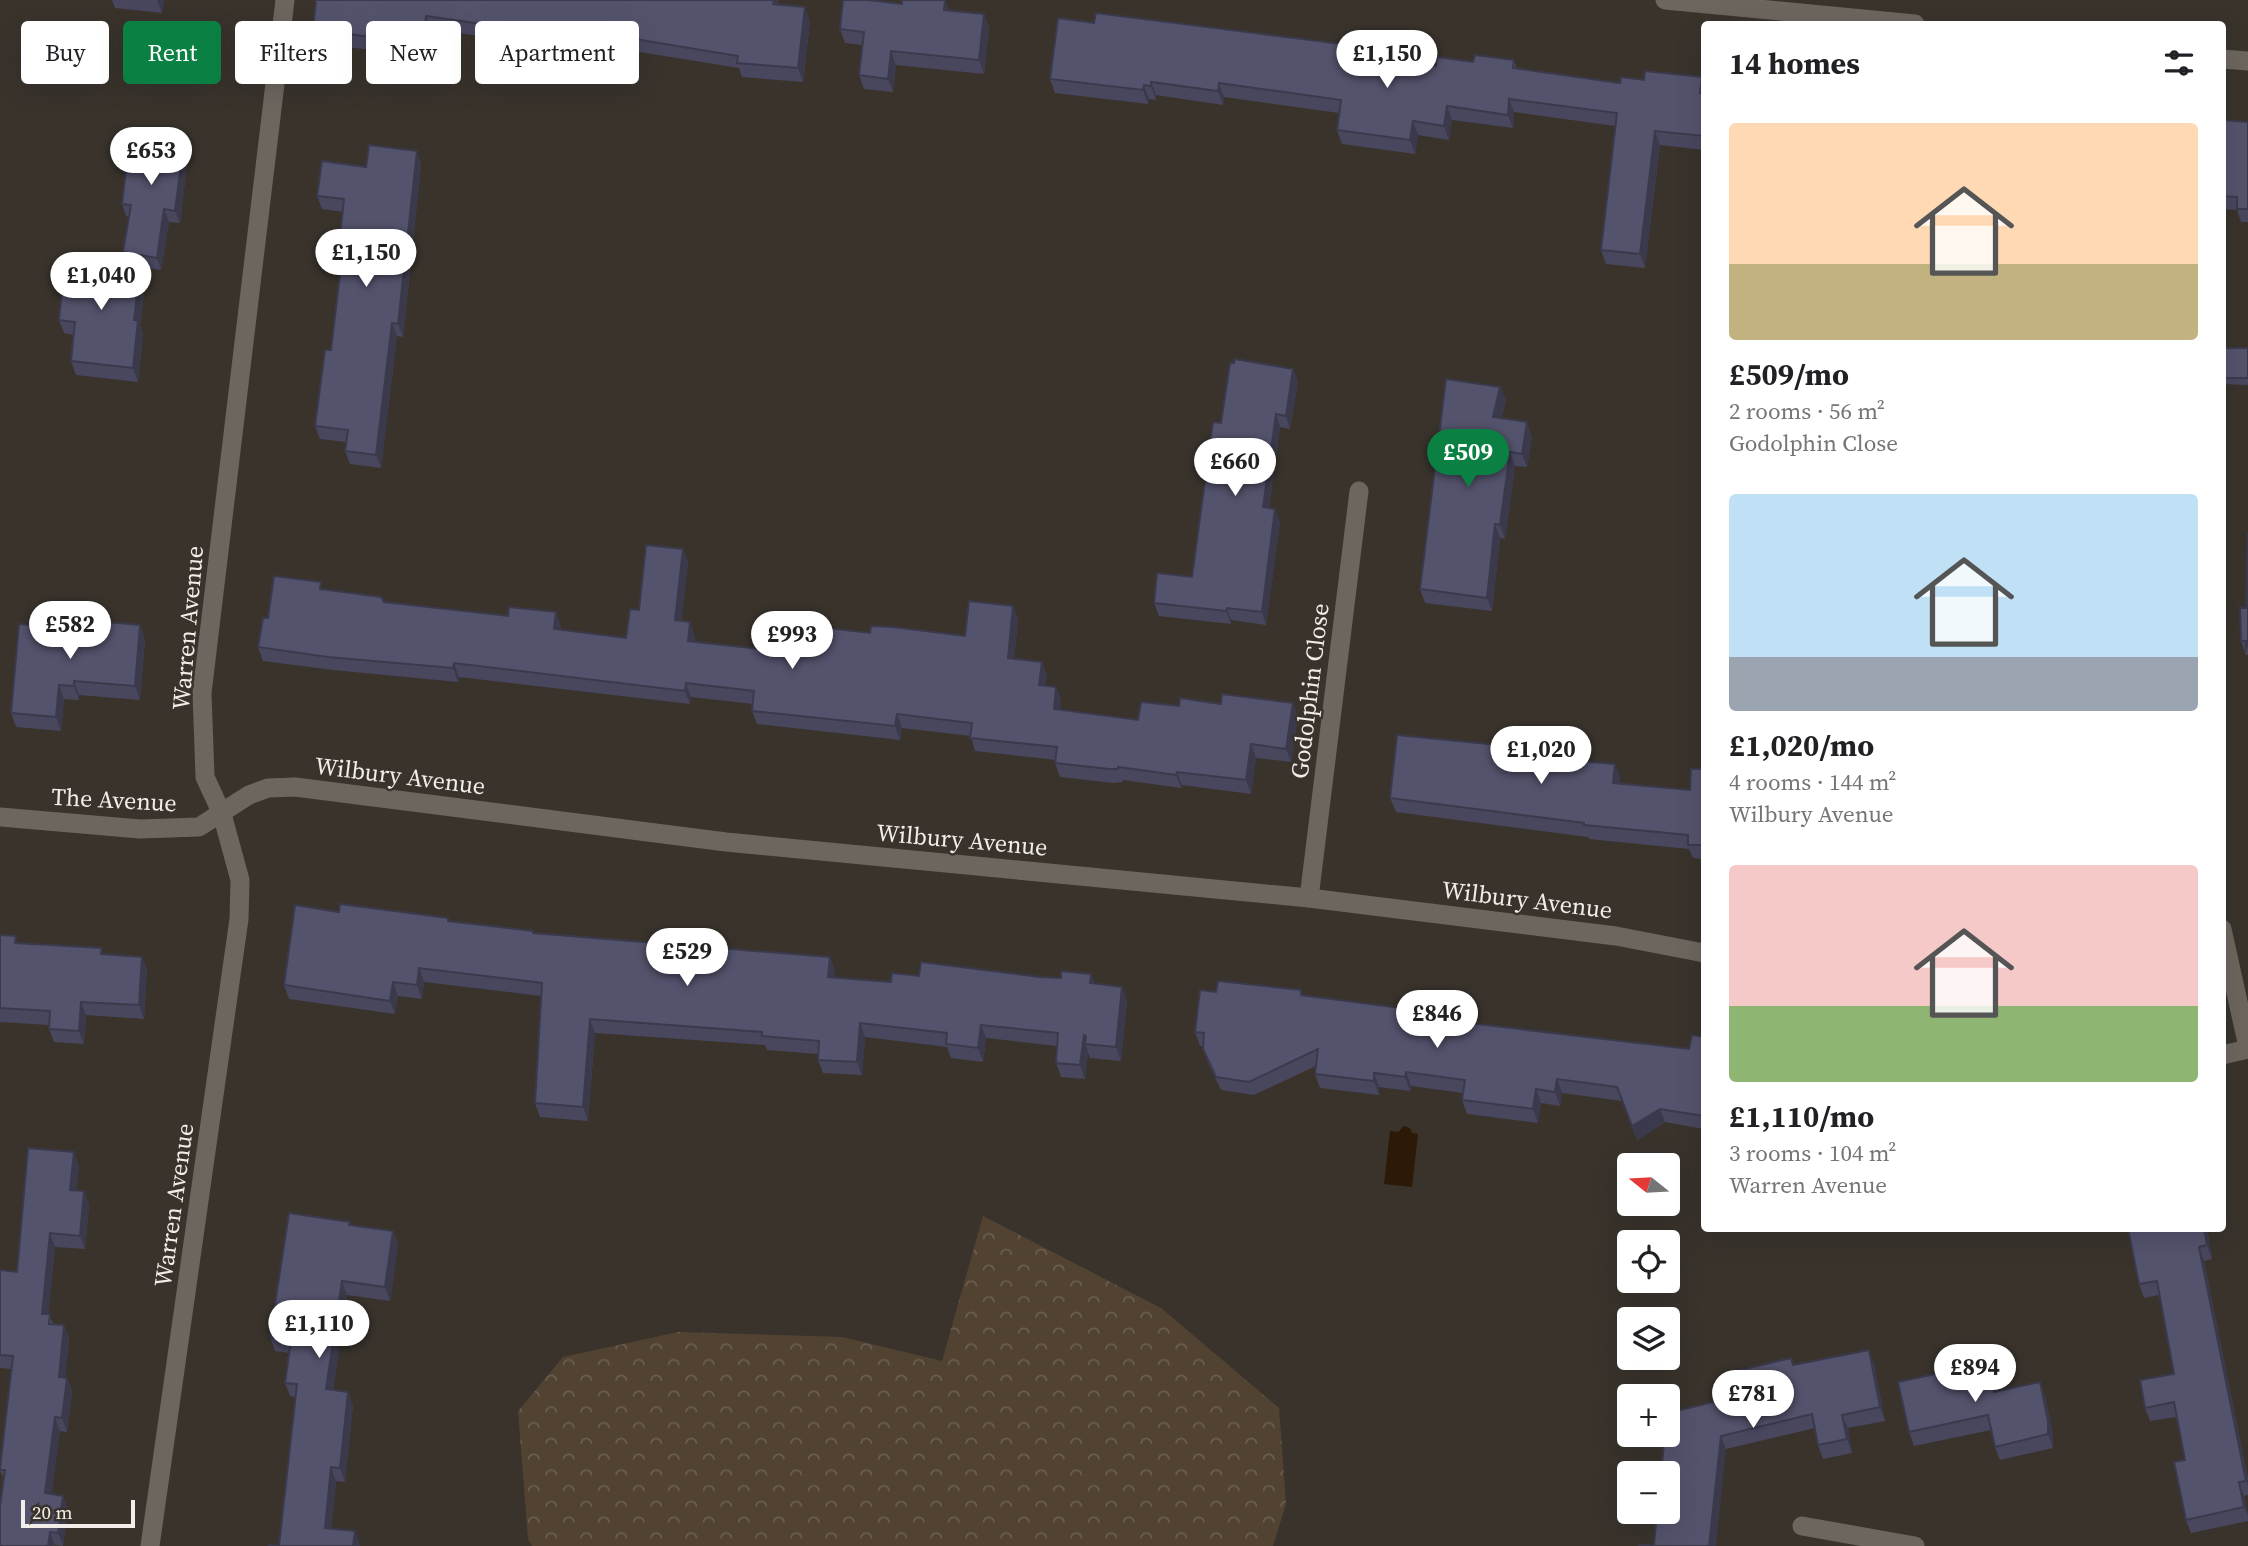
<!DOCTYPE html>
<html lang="en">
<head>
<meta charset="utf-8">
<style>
	body { margin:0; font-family:"Source Serif 4",serif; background:#f6f6f6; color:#202124; height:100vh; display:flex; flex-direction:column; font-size:26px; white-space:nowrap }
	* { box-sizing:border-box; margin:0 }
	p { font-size:23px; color:#757577 }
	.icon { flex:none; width:38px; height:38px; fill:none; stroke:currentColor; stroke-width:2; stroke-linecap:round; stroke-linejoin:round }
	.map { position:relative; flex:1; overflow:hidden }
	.side { position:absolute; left:1701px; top:21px; width:525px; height:1211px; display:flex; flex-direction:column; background:#fff; border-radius:7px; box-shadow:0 7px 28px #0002 }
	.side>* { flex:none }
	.guide { position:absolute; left:21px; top:21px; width:665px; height:63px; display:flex; gap:14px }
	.needle { width:46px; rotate:288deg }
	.fabs { position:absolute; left:1617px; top:1153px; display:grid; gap:14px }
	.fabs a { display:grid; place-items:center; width:63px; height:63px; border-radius:7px; background:#fff; box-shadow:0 7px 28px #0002; font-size:35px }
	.scale { position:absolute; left:21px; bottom:18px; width:114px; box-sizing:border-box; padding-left:7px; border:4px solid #f2ede9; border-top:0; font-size:19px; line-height:24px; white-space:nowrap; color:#f2ede9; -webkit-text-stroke:5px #39332c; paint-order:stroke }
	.price { position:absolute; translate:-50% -60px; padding:0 16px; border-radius:24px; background:#fff; color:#222; font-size:23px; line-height:46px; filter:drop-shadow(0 2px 4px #0008) }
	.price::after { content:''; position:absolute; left:50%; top:42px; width:21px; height:16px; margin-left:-10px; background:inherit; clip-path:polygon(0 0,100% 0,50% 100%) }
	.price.current { background:#0b8043; color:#fff }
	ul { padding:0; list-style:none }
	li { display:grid; align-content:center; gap:14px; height:371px; padding:0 28px }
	li span { display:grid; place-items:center; height:217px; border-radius:7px; color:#555 }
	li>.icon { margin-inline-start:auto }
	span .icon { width:126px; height:126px; fill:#fffc; stroke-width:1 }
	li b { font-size:30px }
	h2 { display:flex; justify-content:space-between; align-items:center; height:84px; padding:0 28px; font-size:30px }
	.tag { padding:0 24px; border-radius:7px; background:#fff; box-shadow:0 7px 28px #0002; font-size:24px; line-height:63px }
	.tag.current { background:#0b8043; color:#fff }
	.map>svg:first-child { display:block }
</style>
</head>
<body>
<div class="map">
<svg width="2248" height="1546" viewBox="0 0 2248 1546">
	<defs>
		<pattern id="forest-crowns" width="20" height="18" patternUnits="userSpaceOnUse" patternTransform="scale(1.75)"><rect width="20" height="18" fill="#524232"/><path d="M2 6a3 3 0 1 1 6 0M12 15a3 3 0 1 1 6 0" fill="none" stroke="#6b5e50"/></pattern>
	</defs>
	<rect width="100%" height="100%" fill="#39332c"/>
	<path fill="url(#forest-crowns)" d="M983 1216 1161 1308 1279 1408 1286 1504 1273 1546H532L528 1539 518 1411 563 1357 678 1332 842 1337 942 1361Z"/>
	<path fill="#2d1a06" d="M1404 1126 1410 1128 1412 1133 1418 1134 1412 1187 1384 1184 1390 1131 1398 1132Z"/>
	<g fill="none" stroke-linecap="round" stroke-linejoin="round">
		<g stroke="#6d665f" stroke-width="19">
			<path d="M0 817 140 829 199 827 249 795 268 788 295 787 726 842 1309 898 1616 936 1704 953"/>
			<path d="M1309 898 1359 491"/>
			<path d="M2222 929 2248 1047"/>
			<path d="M2222 1055 2248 1049"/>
			<path d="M1802 1526 1915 1546"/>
			<path d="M150 1546 239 919 240 880 222 814 205 777 202 693 285 0"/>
		</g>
		<g stroke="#6d665f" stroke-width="19">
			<path d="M1665 0 1915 24"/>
			<path d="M2222 59 2248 61"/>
		</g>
	</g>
	<g fill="#48475e">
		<path d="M112 0H164L162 13 115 8Z"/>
		<path d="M316 0 779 3V4L810 21 803 82 742 77 739 68 627 50 625 57 601 54 600 59 569 54 567 49 431 29 428 56 318 44 313 30Z"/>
		<path d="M945 0 949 10 984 14 989 28 984 74 896 65 893 92 864 89 859 75 862 45 845 43 840 29 902 4Z"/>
		<path d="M1377 58 1436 66 1514 60 1517 69 1620 83 1644 80 1704 85V150L1660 145 1645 268 1606 264 1601 250 1615 126 1514 112 1513 128 1452 120 1449 140 1418 135 1415 154 1342 144 1337 130 1339 113 1224 97 1223 105 1156 95V100L1149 99 1148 104 1055 93 1050 79Z"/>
		<path d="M2222 120 2248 122V222H2241L2237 210 2222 209Z"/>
		<path d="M185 134 189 147 180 223 169 222 161 270 128 265 123 252 129 216H126L122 204Z"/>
		<path d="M417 151 421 165 403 337 397 336 381 468 350 464 345 451 346 442 320 439 315 426 331 350 341 265 338 256 343 212 322 209 317 196 366 167Z"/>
		<path d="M145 283 140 326 143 334 138 382 76 375 71 361 74 335 64 333 59 320Z"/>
		<path d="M2222 348H2248V385L2222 384Z"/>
		<path d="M1293 369 1298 381 1290 429 1280 427 1269 508 1280 522 1266 625 1231 620V624L1159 616 1154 603 1192 577 1221 423Z"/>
		<path d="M1500 387 1506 400 1501 418 1532 436 1527 467 1515 466 1505 539 1500 538 1492 611 1425 603 1420 589Z"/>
		<path d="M2248 532V655H2246L2241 641 2246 608Z"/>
		<path d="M683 549 688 562 681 621 695 636V641L759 649 792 639 870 633 965 636 1018 619 1014 658 1042 662 1047 675 1045 685 1056 687 1061 700 1060 710 1138 720 1179 706 1298 716 1291 762 1256 758 1251 794 1182 785 1181 788 1123 780V782L1114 783 1060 777 1055 763 1056 760 975 751 971 736 902 728 900 740 757 724 752 711 753 704 691 697 690 704 459 677 458 682 333 670 263 661 258 647 268 618 324 590 384 602 561 626V630L626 638 639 610Z"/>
		<path d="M19 624 145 639 140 700 79 695V700L64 699 61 731 16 727 11 713Z"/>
		<path d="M1537 740 1572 752 1571 761 1615 764 1620 778 1619 783 1690 790 1704 769V859L1693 858 1689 849 1589 839 1588 837 1396 812 1390 798Z"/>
		<path d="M339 912 449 922 534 933 830 957 835 971 834 978 891 982 919 976 1095 984 1127 1001 1121 1061 1090 1058 1088 1053 1085 1079 1061 1077 1056 1063 1057 1046 986 1038 983 1062 951 1058 947 1047 865 1037 862 1075 823 1073 818 1060V1054L767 1050 765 1045 595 1033 588 1121 540 1117 535 1103 541 996 424 982 422 999 398 996 395 1014 289 999 284 985Z"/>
		<path d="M0 935 19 943 104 954 142 957 147 970 144 1019 86 1015 84 1044 54 1042 49 1029V1025L0 1022Z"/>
		<path d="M1301 990 1303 996 1415 1010 1444 1006 1449 1021 1689 1049 1704 1037V1129L1665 1122 1637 1140 1622 1101 1562 1093 1560 1106 1541 1103 1538 1123 1467 1114 1462 1100 1463 1093 1411 1086 1410 1091 1379 1087V1095L1320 1088 1315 1074 1316 1066 1254 1095 1221 1090 1208 1063 1203 1049V1046H1200L1195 1032Z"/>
		<path d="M79 1166 76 1190 84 1191 89 1205 85 1249 55 1247 48 1314 54 1324 64 1325 69 1339 65 1378H67L72 1392 67 1432 60 1431 51 1494 63 1496 68 1510 63 1546 55 1545 4 1480 0 1470 11 1369 0 1368V1270L17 1272Z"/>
		<path d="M351 1225 393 1231 398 1245 390 1301 347 1295 333 1390 353 1405 345 1482 336 1481 331 1529 360 1544V1546H269H279L296 1397 290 1396 285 1383 289 1353 275 1351 270 1337Z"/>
		<path d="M2128 1228H2207L2212 1259 2204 1261 2248 1479V1495L2244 1496 2248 1515V1521L2191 1533 2186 1520 2185 1460 2176 1417 2150 1421 2145 1408 2174 1374 2159 1295 2144 1298 2139 1284Z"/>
		<path d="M1987 1363 1992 1377 1996 1392 2045 1396 2053 1435V1448L2000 1460 1995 1447 1991 1430 1914 1446 1909 1432Z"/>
		<path d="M1874 1364 1885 1421 1848 1428 1852 1453 1823 1459 1818 1445 1815 1428 1726 1449 1654 1545 1664 1443 1730 1398 1794 1365Z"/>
	</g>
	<g fill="#3b3a4c">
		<path d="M157 0H164L162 13Z"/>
		<path d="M774 0H778L779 3 778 17 773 4Z"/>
		<path d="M945 0 950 12 944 10Z"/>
		<path d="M805 7 810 21 803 82 798 68Z"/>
		<path d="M984 14 989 28 984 74 979 60Z"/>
		<path d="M426 16 431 29 428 56 423 43Z"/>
		<path d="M622 37 627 50 625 57 620 44Z"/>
		<path d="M596 40 601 54 600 59 595 46Z"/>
		<path d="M891 51 896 65 893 92 888 79Z"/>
		<path d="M1702 77 1704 85V106L1700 93Z"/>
		<path d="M1151 82 1156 95V100L1151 86Z"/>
		<path d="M1219 83 1224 97 1223 105 1218 91Z"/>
		<path d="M1144 85 1149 99 1148 104 1143 90Z"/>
		<path d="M1509 99 1514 112 1513 128 1508 115Z"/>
		<path d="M1447 106 1452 120 1449 140 1444 126Z"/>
		<path d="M1413 121 1418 135 1415 154 1410 140Z"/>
		<path d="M1655 131 1660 145 1645 268 1640 254Z"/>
		<path d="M185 134 189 147 180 223 175 211Z"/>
		<path d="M417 151 421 165 403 337 398 324Z"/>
		<path d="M164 209 169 222 161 270 157 258Z"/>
		<path d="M140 269 145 283 140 326 143 334 138 382 133 368 134 320Z"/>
		<path d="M392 323 397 336 381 468 376 455Z"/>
		<path d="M1293 369 1298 381 1290 429 1286 416Z"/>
		<path d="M1500 387 1506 400 1498 431 1493 417Z"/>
		<path d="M1276 414 1280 427 1267 520 1263 507Z"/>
		<path d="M1527 422 1532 436 1527 467 1522 454Z"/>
		<path d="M1510 452 1515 466 1505 539 1500 525Z"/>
		<path d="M1275 509 1280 522 1266 625 1262 612Z"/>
		<path d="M1495 524 1500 538 1492 611 1487 598Z"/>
		<path d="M683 549 688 562 680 634 675 620Z"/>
		<path d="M1013 606 1018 619 1013 671 1008 658Z"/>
		<path d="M1227 608 1231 620V624L1226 611Z"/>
		<path d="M556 612 561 626 559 643 554 629Z"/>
		<path d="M690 622 695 636 693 654 688 641Z"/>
		<path d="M140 625 145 639 140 700 135 686Z"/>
		<path d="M1042 662 1047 675 1044 698 1039 685Z"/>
		<path d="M454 663 459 677 458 682 453 668Z"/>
		<path d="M74 681 79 695V700L74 686Z"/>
		<path d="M686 683 691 697 690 704 685 691Z"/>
		<path d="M59 685 64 699 61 731 56 717Z"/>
		<path d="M1056 687 1061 700 1059 723 1054 709Z"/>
		<path d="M1293 703 1298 716 1291 762 1286 749Z"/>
		<path d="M897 714 902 728 900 740 895 726Z"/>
		<path d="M1567 738 1572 752 1570 774 1565 760Z"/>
		<path d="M1251 744 1256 758 1251 794 1246 780Z"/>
		<path d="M1615 764 1620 778 1618 797 1613 783Z"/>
		<path d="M1177 772 1182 785 1181 788 1176 775Z"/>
		<path d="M142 957 147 970 144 1019 139 1005Z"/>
		<path d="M830 957 835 971 833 991 828 977Z"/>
		<path d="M419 968 424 982 422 999 417 985Z"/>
		<path d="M1091 974 1096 987 1090 983Z"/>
		<path d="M393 982 398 996 395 1014 390 1001Z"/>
		<path d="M1122 987 1127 1001 1121 1061 1116 1047Z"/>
		<path d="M81 1002 86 1015 84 1044 79 1031Z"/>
		<path d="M1444 1006 1449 1020 1447 1034 1442 1020Z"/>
		<path d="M590 1019 595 1033 588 1121 583 1107Z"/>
		<path d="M860 1023 865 1037 862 1075 857 1062Z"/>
		<path d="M981 1025 986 1038 983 1062 978 1048Z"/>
		<path d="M1084 1035 1088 1053 1085 1079 1080 1065Z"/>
		<path d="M1406 1072 1411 1086 1410 1091 1405 1077Z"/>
		<path d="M1374 1073 1379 1087V1095L1374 1081Z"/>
		<path d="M1557 1079 1562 1093 1560 1106 1555 1092Z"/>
		<path d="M1536 1089 1541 1103 1538 1123 1533 1109Z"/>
		<path d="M1660 1109 1665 1122 1637 1140 1632 1126Z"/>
		<path d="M74 1152 79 1166 75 1203 70 1190Z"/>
		<path d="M84 1191 89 1205 85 1249 80 1236Z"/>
		<path d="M2204 1228H2207L2212 1259 2207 1245Z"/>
		<path d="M393 1231 398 1245 390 1301 385 1287Z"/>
		<path d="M50 1233 55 1247 47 1328 42 1314Z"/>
		<path d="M2199 1247 2204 1261 2248 1479V1486Z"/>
		<path d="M342 1281 347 1295 331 1403 326 1389Z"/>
		<path d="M64 1325 69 1339 64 1391 59 1377Z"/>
		<path d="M1869 1350 1874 1364 1885 1421 1880 1407Z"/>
		<path d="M1987 1363 1992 1377 1999 1406 1994 1392Z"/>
		<path d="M67 1378 72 1392 67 1432 62 1418Z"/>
		<path d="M2040 1382 2045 1396 2053 1435V1448L2048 1434Z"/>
		<path d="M348 1392 353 1405 345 1482 340 1468Z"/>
		<path d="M1842 1415 1848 1428 1852 1453 1847 1439Z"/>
		<path d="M55 1417 60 1431 50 1507 45 1493Z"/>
		<path d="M1721 1436 1726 1449 1716 1546H1709Z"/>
		<path d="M331 1467 336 1481 330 1542 325 1528Z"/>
		<path d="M2239 1482 2244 1496 2248 1517 2244 1507Z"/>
		<path d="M63 1496 68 1510 63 1546 58 1533Z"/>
		<path d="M355 1531 360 1544V1546H353Z"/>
		<path d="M50 1532 55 1546H48Z"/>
	</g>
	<g fill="#54536d" stroke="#3b3a4c" stroke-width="2">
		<path d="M316 0H774L773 4 805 7 798 68 737 63 738 56 622 37 620 44 596 40 595 46 564 41 565 36 426 16 423 43 313 30Z"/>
		<path d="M843 0H868L902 4V0H945L944 10 984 14 979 60 891 51 888 79 859 75 864 32 840 29Z"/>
		<path d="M1096 13 1374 48 1373 57 1436 66 1437 57 1473 62 1475 55 1514 60 1513 68 1620 83 1621 77 1644 80 1645 71 1702 77 1700 93 1704 94V136L1655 131 1640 254 1601 250 1617 113 1509 99 1508 115 1447 106 1444 126 1413 121 1410 140 1337 130 1341 100 1219 83 1218 91 1151 82V86L1144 85 1143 90 1050 79 1058 18 1094 23Z"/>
		<path d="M2222 120 2248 122V209H2237V197L2222 196Z"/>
		<path d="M131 128 185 134 175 211 164 209 157 258 123 252 131 205 122 204Z"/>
		<path d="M369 145 417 151 398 324 392 323 376 455 345 451 348 430 315 426 325 350H331L342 257 338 256 344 199 317 196 322 161 366 167Z"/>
		<path d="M65 261 140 269 134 320H138L133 368 71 361 75 322 59 320Z"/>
		<rect x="2222" y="348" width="26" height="30"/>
		<path d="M1235 359 1293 369 1286 416 1276 414 1263 507 1275 509 1262 612 1227 608 1226 611 1154 603 1157 573 1192 577 1213 422 1221 423 1230 363H1234Z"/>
		<path d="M1446 379 1500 387 1493 417 1527 422 1522 454 1510 452 1500 525 1495 524 1487 598 1420 589Z"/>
		<path d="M2248 532V645L2246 648V641H2241L2240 608H2246Z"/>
		<path d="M646 545 683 549 675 620 690 622 688 641 759 649 760 635 792 639 793 624 870 633 871 626 893 627 965 636 969 601 1013 606 1008 658 1042 662 1039 685 1056 687 1054 709 1138 720 1141 702 1179 706 1180 698 1221 704 1222 694 1293 703 1286 749 1251 744 1246 780 1177 772 1176 775 1118 767V769H1109L1055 763 1057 747 970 738 972 723 897 714 895 726 752 711 754 691 686 683 685 691 454 663 453 668 328 657 258 647 263 618H268L274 576 321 582 320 589 381 597 384 602 508 616 509 607 556 612 554 629 626 638 630 609 639 610Z"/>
		<path d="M50 621 105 626V622L140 625 135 686 74 681V686L59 685 56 717 11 713 19 624 49 627Z"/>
		<path d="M1397 735 1517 747 1518 738 1537 740 1538 735 1567 738 1565 760 1615 764 1613 783 1690 790 1691 769H1704V845H1688V835L1584 825V823L1390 798Z"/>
		<path d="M340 904 448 918V921L533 931V933L830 957 828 977 891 982 892 973 919 976 921 962 1040 977 1061 978V971L1091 974 1090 983 1122 987 1116 1047 1085 1044 1086 1036 1084 1035 1080 1065 1056 1063 1058 1033 981 1025 978 1048 946 1044 947 1033 860 1023 857 1062 818 1060 819 1041 762 1036V1032L590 1019 583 1107 535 1103 542 983 419 968 417 985 393 982 390 1001 284 985 295 905 339 912Z"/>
		<path d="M0 935 16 936 15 943 102 948 101 954 142 957 139 1005 81 1002 79 1031 49 1029 50 1011 0 1008Z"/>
		<path d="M1218 981 1301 990V995L1415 1010 1416 1003 1444 1006 1442 1020 1689 1049 1692 1035 1704 1037V1116L1660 1109 1632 1126 1617 1087 1557 1079 1555 1092 1536 1089 1533 1109 1462 1100 1465 1080 1406 1072 1405 1077 1374 1073V1081L1315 1074 1318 1049 1249 1082 1216 1077 1203 1049 1204 1033 1195 1032 1200 990 1216 992Z"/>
		<path d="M28 1148 74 1152 70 1190 84 1191 80 1236 50 1233 42 1314H50L49 1324 64 1325 59 1377 67 1378 62 1418 55 1417 45 1493 63 1496 58 1533 50 1532 48 1546H0V1506L5 1470H0V1468L13 1356 0 1355V1270L17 1272Z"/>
		<path d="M289 1213 350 1222 349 1225 393 1231 385 1287 342 1281 326 1389 348 1392 340 1468 331 1467 325 1528 355 1531 353 1546H269V1545L279 1546 297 1384 285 1383 291 1340 270 1337Z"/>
		<path d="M2128 1228H2204L2207 1245 2199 1247 2246 1481 2239 1482 2244 1507 2186 1520 2174 1462 2185 1460 2174 1402 2145 1408 2140 1380 2174 1374 2157 1281 2139 1284Z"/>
		<path d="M1869 1350 1880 1407 1842 1415 1847 1439 1818 1445 1812 1414 1721 1436 1709 1546H1639V1545H1654L1657 1512H1668V1474H1661L1664 1443 1662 1435H1668V1413L1730 1398 1724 1374 1791 1358 1793 1365Z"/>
		<path d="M1987 1363 1994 1392 2040 1382 2048 1421V1434L1995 1447 1988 1415 1909 1432 1898 1382Z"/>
	</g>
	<g text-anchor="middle" stroke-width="5" stroke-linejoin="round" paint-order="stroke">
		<g font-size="24" fill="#f2ede9" stroke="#39332c">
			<text transform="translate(188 628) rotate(-85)" y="8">Warren Avenue</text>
			<text transform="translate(1310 691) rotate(-83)" y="8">Godolphin Close</text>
			<text transform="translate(400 776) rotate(7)" y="8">Wilbury Avenue</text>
			<text transform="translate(114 800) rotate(3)" y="8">The Avenue</text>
			<text transform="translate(962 840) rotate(5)" y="8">Wilbury Avenue</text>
			<text transform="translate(1527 900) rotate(7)" y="8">Wilbury Avenue</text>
			<text transform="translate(174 1205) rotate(-82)" y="8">Warren Avenue</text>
		</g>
	</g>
</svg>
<div class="fabs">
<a><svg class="needle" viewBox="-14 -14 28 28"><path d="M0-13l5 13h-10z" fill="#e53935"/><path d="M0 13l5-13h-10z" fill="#757577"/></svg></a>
<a><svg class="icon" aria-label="locate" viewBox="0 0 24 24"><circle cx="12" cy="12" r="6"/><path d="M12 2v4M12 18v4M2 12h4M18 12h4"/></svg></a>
<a><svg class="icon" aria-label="layers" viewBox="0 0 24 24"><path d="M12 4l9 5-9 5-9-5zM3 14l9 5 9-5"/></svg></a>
<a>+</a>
<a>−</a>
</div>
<div class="scale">20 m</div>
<b class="price" style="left:1387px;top:90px">£1,150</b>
<b class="price" style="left:151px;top:187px">£653</b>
<b class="price" style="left:366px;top:289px">£1,150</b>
<b class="price" style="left:101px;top:312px">£1,040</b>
<b class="price current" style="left:1468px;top:489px">£509</b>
<b class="price" style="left:1235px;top:498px">£660</b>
<b class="price" style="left:70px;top:661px">£582</b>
<b class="price" style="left:792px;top:671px">£993</b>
<b class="price" style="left:1541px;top:786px">£1,020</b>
<b class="price" style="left:687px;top:988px">£529</b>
<b class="price" style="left:1437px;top:1050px">£846</b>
<b class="price" style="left:319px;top:1360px">£1,110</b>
<b class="price" style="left:1975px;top:1404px">£894</b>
<b class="price" style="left:1753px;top:1430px">£781</b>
<div class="guide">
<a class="tag">Buy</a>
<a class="tag current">Rent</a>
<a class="tag">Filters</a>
<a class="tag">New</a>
<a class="tag">Apartment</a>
</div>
<section class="side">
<h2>14 homes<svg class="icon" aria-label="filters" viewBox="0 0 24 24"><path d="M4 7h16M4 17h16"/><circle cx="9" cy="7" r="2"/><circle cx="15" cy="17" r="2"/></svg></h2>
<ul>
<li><span style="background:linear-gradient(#ffd9b3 65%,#c2b280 0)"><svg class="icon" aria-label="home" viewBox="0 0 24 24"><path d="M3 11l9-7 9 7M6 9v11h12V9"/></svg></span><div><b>£509/mo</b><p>2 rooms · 56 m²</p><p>Godolphin Close</p></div></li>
<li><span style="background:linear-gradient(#bfe0f5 75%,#9aa5b1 0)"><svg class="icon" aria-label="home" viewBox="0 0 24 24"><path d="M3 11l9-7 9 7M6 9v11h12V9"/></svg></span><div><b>£1,020/mo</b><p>4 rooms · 144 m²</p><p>Wilbury Avenue</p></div></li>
<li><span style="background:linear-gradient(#f6c9c9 65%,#8fb573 0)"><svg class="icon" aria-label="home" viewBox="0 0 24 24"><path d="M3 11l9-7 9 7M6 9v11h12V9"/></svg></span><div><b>£1,110/mo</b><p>3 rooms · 104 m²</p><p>Warren Avenue</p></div></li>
</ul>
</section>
</div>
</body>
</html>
